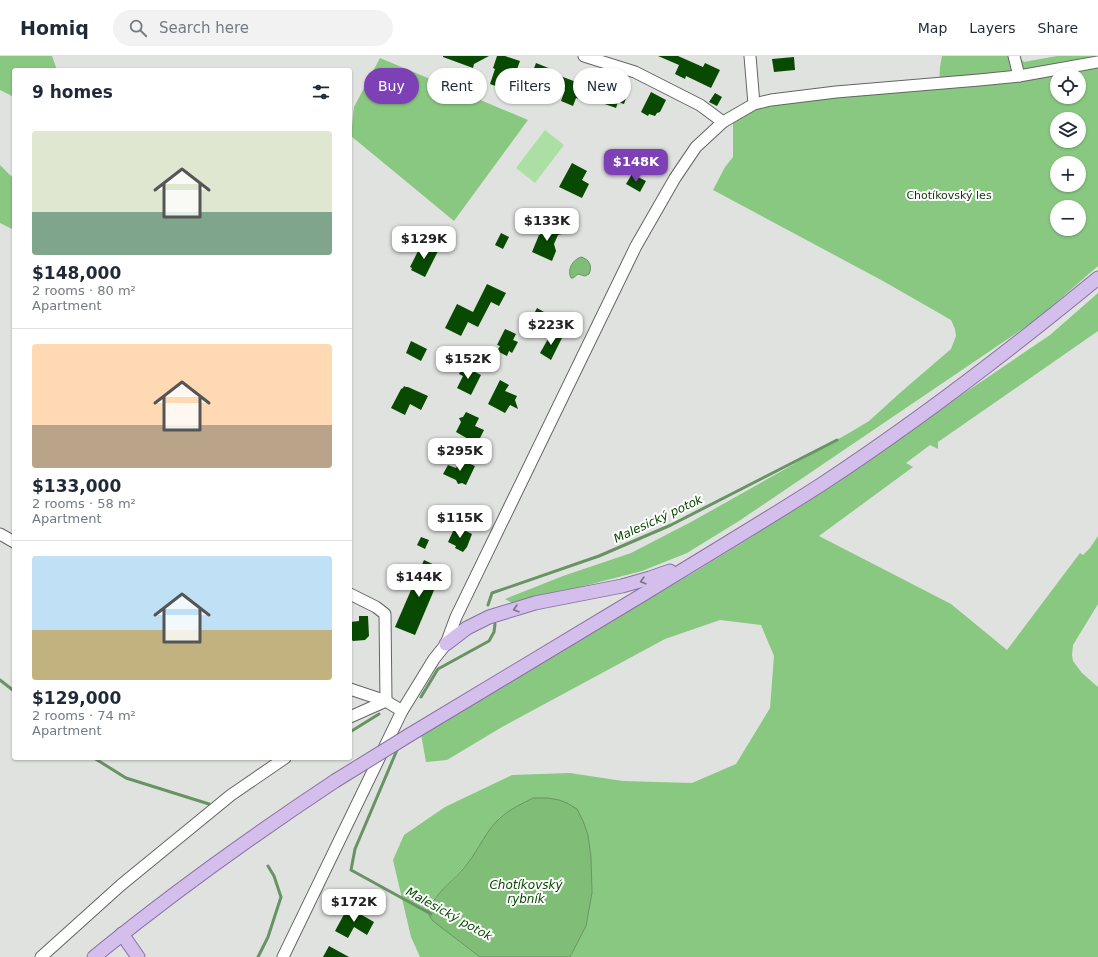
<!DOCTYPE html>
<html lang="en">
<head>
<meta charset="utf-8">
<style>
	body { margin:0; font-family:"DejaVu Sans",sans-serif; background:#f2f2f3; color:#1f2937; height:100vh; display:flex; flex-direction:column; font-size:15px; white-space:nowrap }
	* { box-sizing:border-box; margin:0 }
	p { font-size:13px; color:#747a83 }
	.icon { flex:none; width:22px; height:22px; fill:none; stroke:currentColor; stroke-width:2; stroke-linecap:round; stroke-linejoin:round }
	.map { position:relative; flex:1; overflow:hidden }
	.sheet { position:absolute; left:12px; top:12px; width:340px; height:692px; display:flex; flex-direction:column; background:#fff; border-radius:4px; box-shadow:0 1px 3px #0004 }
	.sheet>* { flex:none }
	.banner { position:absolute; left:364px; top:12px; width:380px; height:36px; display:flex; gap:8px }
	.tools { position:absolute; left:1050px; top:12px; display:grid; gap:8px }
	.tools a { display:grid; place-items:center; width:36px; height:36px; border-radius:50%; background:#fff; box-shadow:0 1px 3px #0004; font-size:20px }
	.price { position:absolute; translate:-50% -34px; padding:0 9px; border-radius:8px; background:#fff; color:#222; font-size:13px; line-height:26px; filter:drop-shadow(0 1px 2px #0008) }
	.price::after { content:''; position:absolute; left:50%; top:24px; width:12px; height:9px; margin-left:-6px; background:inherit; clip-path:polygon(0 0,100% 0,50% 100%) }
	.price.selected { background:#7e40b5; color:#fff }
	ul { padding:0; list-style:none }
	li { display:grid; align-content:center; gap:8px; height:212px; padding:0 20px }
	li+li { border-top:1px solid #e0e1e3 }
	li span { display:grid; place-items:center; height:124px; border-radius:4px; color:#555 }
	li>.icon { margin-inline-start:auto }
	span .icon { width:72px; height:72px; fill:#fffc; stroke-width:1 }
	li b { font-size:17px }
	h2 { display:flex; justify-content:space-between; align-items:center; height:48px; padding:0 20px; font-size:17px }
	.tag { padding:0 14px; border-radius:18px; background:#fff; box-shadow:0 1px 3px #0004; font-size:14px; line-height:36px }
	.tag.selected { background:#7e40b5; color:#fff }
	header { display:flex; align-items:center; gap:24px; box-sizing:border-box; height:56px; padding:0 20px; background:#fff; border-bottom:1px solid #e0e1e3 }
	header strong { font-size:19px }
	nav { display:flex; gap:22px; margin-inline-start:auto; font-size:14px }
	.search { width:280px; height:36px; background:#f2f2f3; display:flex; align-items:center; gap:10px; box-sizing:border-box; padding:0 14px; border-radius:22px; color:#747a83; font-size:15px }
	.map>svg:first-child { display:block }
</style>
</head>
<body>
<header>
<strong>Homiq</strong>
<div class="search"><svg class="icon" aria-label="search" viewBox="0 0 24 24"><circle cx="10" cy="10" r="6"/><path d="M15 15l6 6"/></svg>Search here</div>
<nav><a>Map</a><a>Layers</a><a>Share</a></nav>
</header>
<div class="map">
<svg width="1098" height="901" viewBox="0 0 1098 901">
	<rect width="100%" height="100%" fill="#e0e2e0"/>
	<path fill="#acdfa4" d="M545 74 564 89 535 127 516 112Z"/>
	<g fill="#89c881" fill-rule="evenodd">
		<path d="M0 0H52L57 14H14V41L0 34Z"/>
		<path d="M942 0H1018L1024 6 1057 0H1098V210L1037 263 739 465 687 497 642 515 514 548 505 543 563 520 631 497 691 466 849 377 869 365 901 336 951 293 956 280 955 273 951 264 883 225 713 134 725 111 733 101V66L752 54 805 44 939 32 940 11ZM1057 19H1079V41H1057ZM1057 63H1079V85H1057ZM1057 107H1079V129H1057ZM1057 151H1079V173H1057Z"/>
		<path d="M380 2 528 64 454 165 351 80 354 51Z"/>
		<path d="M0 109 14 123V174L0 167Z"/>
		<path d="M1098 237V275L938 386V393L930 389 906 407 913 411 819 480 951 548 1007 594 1080 497 1083 499 1090 492 1098 480V548L1073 589 1072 599 1073 605 1082 617 1098 631V901H570L586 870 592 837 591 801 588 779 559 744 548 742H533L511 754 500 761 489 775 469 806 432 845 433 865 480 901H420L411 881 393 804 404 779 445 751 512 719 570 717 623 725 692 727 736 708 770 652 774 600 761 569 720 564 665 583 502 671 447 704 426 706 421 678 698 514 750 482 1050 279Z"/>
	</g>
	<g fill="#80be78" stroke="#689463">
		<path d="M581 201C589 203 593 210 589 218L585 220 578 218 573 222H571C567 214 572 204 581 201Z"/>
		<path d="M533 742H548L559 744 567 747 577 753 583 765 588 779 591 801 592 837 586 870 570 901H480L433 865 430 861 428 854C437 835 456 823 468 807 479 793 487 773 501 761 510 753 522 748 533 742Z"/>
	</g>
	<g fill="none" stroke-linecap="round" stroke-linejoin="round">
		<g stroke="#689463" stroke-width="3">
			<path d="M488 549 492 537 599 500 671 469 837 384"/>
			<path d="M0 624 14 635"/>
			<path d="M421 641 438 613 489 585 494 576 495 568"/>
			<path d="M350 676 379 658"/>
			<path d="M397 694 355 793 351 814 431 858"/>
			<path d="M94 702 126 722 209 748"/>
			<path d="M258 901 268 881 281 841 274 820 268 810"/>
		</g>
	</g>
	<g fill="#084a01">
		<path d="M443 0H489L474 8 473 12 443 1Z"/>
		<path d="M497 0H505L520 5 509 35 490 28 495 13 493 12Z"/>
		<path d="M658 0H678L703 11 705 7 720 14 711 32 686 20 685 23 675 18 679 9Z"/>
		<path d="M794 1 795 14 774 16 772 3Z"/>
		<path d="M536 7 556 15 555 18 587 30 582 44 576 42 573 50 561 45 565 34 542 26 541 27 530 23Z"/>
		<path d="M595 16 603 19 599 32 591 29Z"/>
		<path d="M615 32 628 36 624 48 618 46 616 52 602 47 607 35 613 37Z"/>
		<path d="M651 36 666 44 660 56 657 57 655 60 649 58 648 60 641 56Z"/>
		<path d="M715 37 722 41 717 50 709 46Z"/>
		<path d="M572 107 587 115 582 124 589 128 582 142 559 131Z"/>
		<path d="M632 118 646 125 640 136 626 128Z"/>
		<path d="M546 166 559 173 562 178 558 179 554 188 556 195 552 205 532 196 539 179H540Z"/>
		<path d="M501 177 509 181 503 193 495 189Z"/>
		<path d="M422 187 438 195 425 221 411 214 412 212 410 211Z"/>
		<path d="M487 228 506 237 499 250 491 246 478 271 468 266 461 280 445 272 457 248 473 256Z"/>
		<path d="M537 252 551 260 542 277 528 269Z"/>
		<path d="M505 273 516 278 513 284 518 286 512 297 509 295 507 300 497 295 500 290 497 289Z"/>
		<path d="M552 276 562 282 551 304 540 297Z"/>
		<path d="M411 285 427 293 421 305 406 297Z"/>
		<path d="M463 310 481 319 471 339 457 332 463 320 459 318Z"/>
		<path d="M500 324 509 329 505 335 517 340 515 344 518 353 510 349 505 357 488 348Z"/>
		<path d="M404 330 406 331H408L428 340 421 354 410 348 405 359 391 352 401 333 403 332Z"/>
		<path d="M466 356 479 362 475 370 484 374 477 388 456 376 461 366 459 362 463 361Z"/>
		<path d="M461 403 465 406 469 404 470 408 475 410 466 429 462 427 458 428 456 424 443 418 448 409 456 412Z"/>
		<path d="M455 471 463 475 464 474 472 478 467 491 463 496 455 492 456 490 448 486Z"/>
		<path d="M421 481 429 484 425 493 417 489Z"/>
		<path d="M424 504 443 513 415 579 395 571Z"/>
		<path d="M359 560H368L369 580 365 584 353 585 350 582V566L359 565Z"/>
		<path d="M348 851 374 866 367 879 354 871 348 882 335 875Z"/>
		<path d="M329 890 349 901H323Z"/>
	</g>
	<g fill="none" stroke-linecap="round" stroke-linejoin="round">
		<g stroke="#636563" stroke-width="13">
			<g id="minor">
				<path d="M584 0 635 16 700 49 723 66"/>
				<path d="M750 0 754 48"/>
				<path d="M1014 0 1019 20"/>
				<path d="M0 478 14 486"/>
				<path d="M350 538 376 551 385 558 386 645"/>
				<path d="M350 633 386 645 402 655"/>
				<path d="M350 661 386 645"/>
				<path d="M41 901 121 829 231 739 285 702"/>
				<path d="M283 901 402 655 434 603 446 588 456 561 636 190 675 122 696 91 723 66 754 48 771 44 836 36 979 24 1019 20 1098 6"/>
			</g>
		</g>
		<g stroke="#8871a3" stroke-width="15">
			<g id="major">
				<path d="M446 588 467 572 489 561 535 547 622 530 650 522 670 515"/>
				<path d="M411 678C488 631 565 585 642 539 702 502 763 466 822 428 918 365 1009 295 1098 222"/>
				<path d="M122 878 138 901"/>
				<path d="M94 901C171 838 252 780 335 725"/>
			</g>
		</g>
		<use href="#minor" stroke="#fff" stroke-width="11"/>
		<use href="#major" stroke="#d4beec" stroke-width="13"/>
		<g stroke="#8871a3" stroke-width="15" stroke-linecap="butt">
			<path id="major-bridge" d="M335 725 411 678"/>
		</g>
		<use href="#major-bridge" stroke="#d4beec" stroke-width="13"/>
	</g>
	<defs><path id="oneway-chevron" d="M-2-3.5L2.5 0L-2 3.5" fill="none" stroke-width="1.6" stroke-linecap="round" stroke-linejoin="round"/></defs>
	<g stroke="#7a7185">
		<use href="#oneway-chevron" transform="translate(643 525) rotate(164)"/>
		<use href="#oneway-chevron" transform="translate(516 553) rotate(164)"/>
	</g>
	<g text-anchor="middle" stroke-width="4" stroke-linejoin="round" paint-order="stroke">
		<g font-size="11" fill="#0c3707" stroke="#fff">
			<text x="949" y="143">Chotíkovský les</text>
		</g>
		<g font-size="12" font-style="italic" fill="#074900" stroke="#fff">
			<text transform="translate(658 463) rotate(-25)" y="4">Malesický potok</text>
			<text x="526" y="833">Chotíkovský<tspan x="526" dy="14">rybník</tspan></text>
			<text transform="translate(449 858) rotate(29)" y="4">Malesický potok</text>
		</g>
	</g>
</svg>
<div class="tools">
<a><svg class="icon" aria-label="locate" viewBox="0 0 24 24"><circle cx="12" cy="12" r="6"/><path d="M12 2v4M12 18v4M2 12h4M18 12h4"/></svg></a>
<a><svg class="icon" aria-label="layers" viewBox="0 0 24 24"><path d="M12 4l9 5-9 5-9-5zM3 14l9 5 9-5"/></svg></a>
<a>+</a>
<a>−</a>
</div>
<b class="price selected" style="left:636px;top:127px">$148K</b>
<b class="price" style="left:547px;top:186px">$133K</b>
<b class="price" style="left:424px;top:204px">$129K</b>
<b class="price" style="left:551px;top:290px">$223K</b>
<b class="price" style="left:468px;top:324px">$152K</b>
<b class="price" style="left:460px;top:416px">$295K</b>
<b class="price" style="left:460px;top:483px">$115K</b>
<b class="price" style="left:419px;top:542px">$144K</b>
<b class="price" style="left:354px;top:867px">$172K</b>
<div class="banner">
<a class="tag selected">Buy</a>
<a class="tag">Rent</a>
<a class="tag">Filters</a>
<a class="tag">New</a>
</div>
<section class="sheet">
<h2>9 homes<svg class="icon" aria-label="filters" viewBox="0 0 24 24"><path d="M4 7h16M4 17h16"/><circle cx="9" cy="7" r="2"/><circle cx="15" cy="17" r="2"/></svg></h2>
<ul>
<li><span style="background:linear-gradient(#dfe7d0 65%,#7fa58c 0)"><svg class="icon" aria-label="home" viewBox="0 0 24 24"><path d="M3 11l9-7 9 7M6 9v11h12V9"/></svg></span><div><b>$148,000</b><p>2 rooms · 80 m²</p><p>Apartment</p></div></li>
<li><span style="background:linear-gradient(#ffd9b3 65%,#b9a48a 0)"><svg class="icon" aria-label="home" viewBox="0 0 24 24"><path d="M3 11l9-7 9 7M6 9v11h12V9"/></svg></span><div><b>$133,000</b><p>2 rooms · 58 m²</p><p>Apartment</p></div></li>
<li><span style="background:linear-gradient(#bfe0f5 60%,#c2b280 0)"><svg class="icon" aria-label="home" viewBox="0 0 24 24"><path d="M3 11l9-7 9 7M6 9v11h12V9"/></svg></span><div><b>$129,000</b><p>2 rooms · 74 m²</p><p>Apartment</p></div></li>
</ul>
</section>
</div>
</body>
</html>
